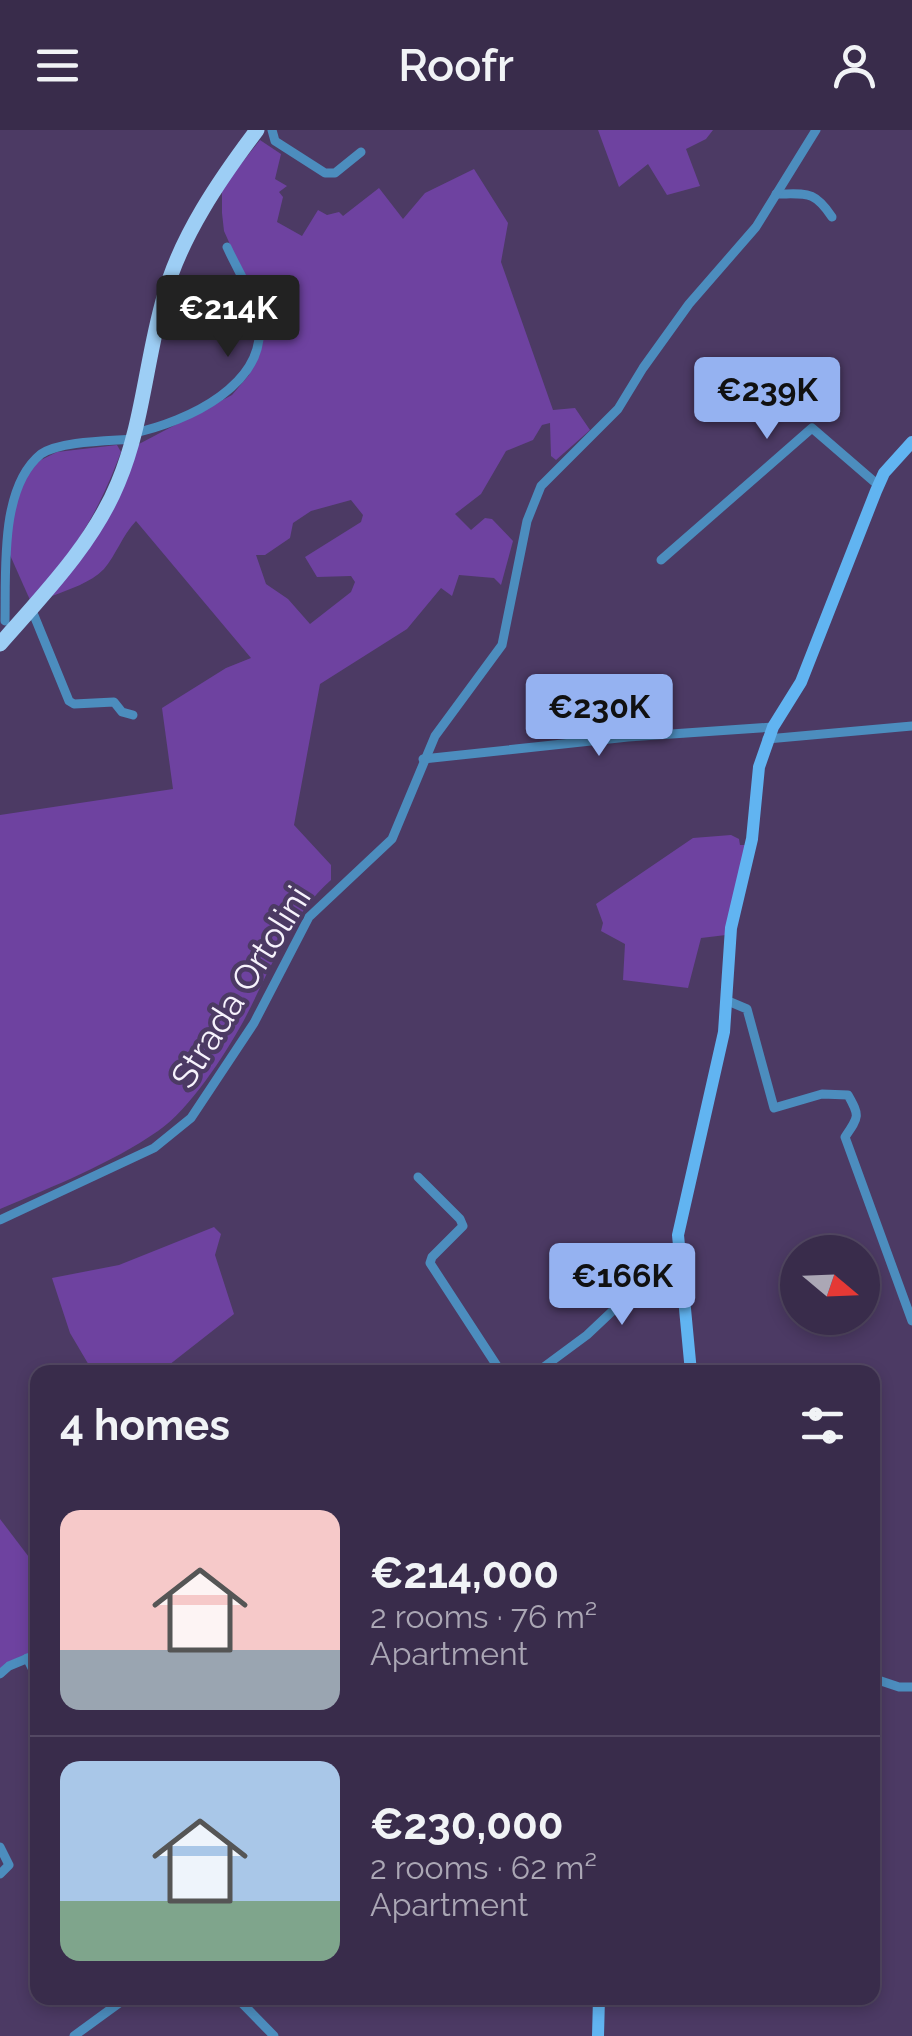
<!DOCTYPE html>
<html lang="en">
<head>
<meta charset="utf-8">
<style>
	body { margin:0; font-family:Raleway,sans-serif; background:#403452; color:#f1f3f6; height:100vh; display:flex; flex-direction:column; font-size:38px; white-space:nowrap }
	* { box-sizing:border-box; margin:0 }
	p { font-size:32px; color:#aba7b5 }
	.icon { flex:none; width:55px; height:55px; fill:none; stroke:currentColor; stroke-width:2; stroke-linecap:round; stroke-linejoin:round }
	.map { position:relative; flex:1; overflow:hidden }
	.drawer { position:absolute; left:30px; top:1235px; width:850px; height:640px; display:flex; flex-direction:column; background:#392c4b; border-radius:20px; box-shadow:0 5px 15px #0003,0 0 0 2px #534863 }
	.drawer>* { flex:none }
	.needle { width:65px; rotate:109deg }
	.buttons { position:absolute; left:780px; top:1105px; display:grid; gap:20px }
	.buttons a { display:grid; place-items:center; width:100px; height:100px; border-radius:50%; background:#392c4b; box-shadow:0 5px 15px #0003,0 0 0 2px #534863; font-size:50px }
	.price { position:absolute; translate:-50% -85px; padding:0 22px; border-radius:10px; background:#95b2f1; color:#111; font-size:32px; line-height:65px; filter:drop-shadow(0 2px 5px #0008) }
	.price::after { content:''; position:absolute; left:50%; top:60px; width:30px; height:22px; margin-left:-15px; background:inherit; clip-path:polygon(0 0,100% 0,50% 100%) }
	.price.active { background:#222; color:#fff }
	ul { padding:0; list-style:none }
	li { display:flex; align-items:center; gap:30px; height:250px; padding:0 30px }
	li+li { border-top:2px solid #534863 }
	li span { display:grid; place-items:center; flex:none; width:280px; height:200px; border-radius:20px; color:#555 }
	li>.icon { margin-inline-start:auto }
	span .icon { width:120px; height:120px; fill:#fffc; stroke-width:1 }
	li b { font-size:42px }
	h2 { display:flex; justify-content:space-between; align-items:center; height:120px; padding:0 30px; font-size:42px }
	header { display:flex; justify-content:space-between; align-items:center; height:130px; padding:0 30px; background:#392c4b; font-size:45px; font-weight:600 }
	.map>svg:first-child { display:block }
</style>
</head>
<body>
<header><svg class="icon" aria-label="menu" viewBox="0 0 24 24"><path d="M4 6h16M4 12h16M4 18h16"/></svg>Roofr<svg class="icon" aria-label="person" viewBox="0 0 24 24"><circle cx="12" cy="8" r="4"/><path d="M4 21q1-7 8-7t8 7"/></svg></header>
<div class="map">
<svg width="912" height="1906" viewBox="0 0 912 1906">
	<rect width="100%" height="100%" fill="#4c3a64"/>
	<g fill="#6e42a0" fill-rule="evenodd">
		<path d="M598 0H713L706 9 686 19 700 56 667 65 648 34 619 57Z"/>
		<path d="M260 10 281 24 275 49 287 56 279 62 283 67 277 92 302 106 318 80 327 85 339 82 343 86 379 58 403 89 425 63 474 39 508 93 501 132 553 280 575 278 590 300 556 330 551 326 550 293 542 295 533 310 506 321 481 364 455 384 471 400 485 388 492 389 513 411 501 455 494 448 459 445 452 466 441 458 407 499 320 554 294 695 331 735V750C288 788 269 843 243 892 224 926 190 979 158 1001 110 1034 54 1056 0 1079V685L173 659 162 578 226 538 251 528 136 391C122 406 116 425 104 439 90 453 70 459 52 466L139 314 232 265 249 245 262 216V186L224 101 222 83V58ZM351 370 363 385 361 392 305 427 317 447 351 446 355 452 351 462 310 494 288 469 266 454 256 425H265L290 408 293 393 311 381Z"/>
		<path d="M117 315 121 322C97 385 76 419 30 470L6 416 13 363 37 332 57 322Z"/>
		<path d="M731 705 739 709 740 715H746L726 805 701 808 688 858 623 850 625 814 601 801 603 793 596 774 693 708Z"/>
		<path d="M214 1097 221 1104 215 1125 234 1184 160 1242H93L70 1203 52 1148 119 1135Z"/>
		<path d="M0 1389 38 1439 37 1521 0 1539Z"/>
	</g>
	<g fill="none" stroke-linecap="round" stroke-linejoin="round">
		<g stroke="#4c8dbe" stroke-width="9">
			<path d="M272 0 275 11 325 43H335L361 22"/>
			<path d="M776 64C807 64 814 60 832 87"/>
			<path d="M134 303C186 292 271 254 258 188 253 164 237 139 227 117"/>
			<path d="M661 430 812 298 878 355"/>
			<path d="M31 478 69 571 74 574 114 572 122 582 133 585"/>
			<path d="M5 491C6 438 0 357 41 324 61 311 108 311 133 309"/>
			<path d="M767 609 912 596"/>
			<path d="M423 629 628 607 773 597"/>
			<path d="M728 871 747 879 774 978 822 964 848 965C860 986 859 987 845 1007L912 1191"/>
			<path d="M418 1047 460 1089 463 1096 432 1127 430 1133 501 1242"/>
			<path d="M0 1090 154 1018 191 988 254 893 309 787 392 709 435 606 502 515 527 391 541 356 618 279 643 238 689 174 756 97 816 0"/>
			<path d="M537 1242 587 1205 678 1119"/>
			<path d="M27 1528 38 1550"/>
			<path d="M0 1544 9 1536 38 1524"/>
			<path d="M872 1548 899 1557H912"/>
			<path d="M0 1717 9 1735 0 1744"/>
			<path d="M237 1868 274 1906"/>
			<path d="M74 1906 126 1868"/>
		</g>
		<g stroke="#61b4f1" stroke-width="12">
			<path d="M691 1242 678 1105 724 902 731 798 752 709 759 637 773 597 801 552 876 361 884 343 912 312"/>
			<path d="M598 1906 599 1868"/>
		</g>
		<path stroke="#9dcef5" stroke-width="15" d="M0 514C43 465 93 414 118 353 143 294 146 229 164 167 180 107 220 49 257 0"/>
	</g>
	<g text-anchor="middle" stroke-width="9" stroke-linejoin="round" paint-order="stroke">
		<g font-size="35" fill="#f6f2fc" stroke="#4c3a64">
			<text transform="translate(241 857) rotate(-58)" y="12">Strada Ortolini</text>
		</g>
	</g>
</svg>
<div class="buttons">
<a><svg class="needle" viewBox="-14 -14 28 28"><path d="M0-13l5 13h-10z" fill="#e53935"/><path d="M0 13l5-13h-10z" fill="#aba7b5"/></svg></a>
</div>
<b class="price active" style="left:228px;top:230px">€214K</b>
<b class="price" style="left:767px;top:312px">€239K</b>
<b class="price" style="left:599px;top:629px">€230K</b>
<b class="price" style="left:622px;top:1198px">€166K</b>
<section class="drawer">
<h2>4 homes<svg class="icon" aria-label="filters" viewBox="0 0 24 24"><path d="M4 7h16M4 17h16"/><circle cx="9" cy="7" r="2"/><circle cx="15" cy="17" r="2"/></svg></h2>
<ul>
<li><span style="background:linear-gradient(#f6c9c9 70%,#9aa5b1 0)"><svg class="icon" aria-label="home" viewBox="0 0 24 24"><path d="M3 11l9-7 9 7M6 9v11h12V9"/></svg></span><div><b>€214,000</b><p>2 rooms · 76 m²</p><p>Apartment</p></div></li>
<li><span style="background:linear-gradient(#a9c7e8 70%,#7fa58c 0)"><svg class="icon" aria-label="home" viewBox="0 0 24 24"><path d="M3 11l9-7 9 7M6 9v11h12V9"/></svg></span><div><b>€230,000</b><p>2 rooms · 62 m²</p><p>Apartment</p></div></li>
</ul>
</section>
</div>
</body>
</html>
